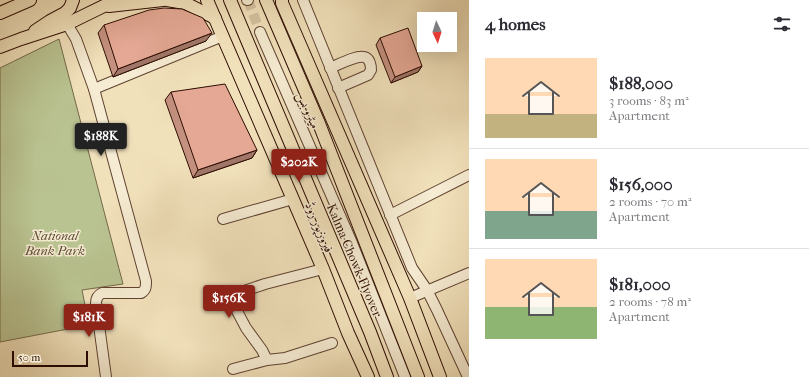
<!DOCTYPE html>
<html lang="en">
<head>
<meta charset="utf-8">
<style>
	body { margin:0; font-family:"IM FELL French Canon",Amiri,serif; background:#f2f2f3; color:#2b2b33; height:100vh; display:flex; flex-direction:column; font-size:15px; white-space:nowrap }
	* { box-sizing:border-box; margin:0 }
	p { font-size:13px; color:#7c7c81 }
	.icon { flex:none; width:22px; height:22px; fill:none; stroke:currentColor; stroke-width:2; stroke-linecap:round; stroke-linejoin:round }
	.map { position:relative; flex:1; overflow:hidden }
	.side { display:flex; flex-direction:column; background:#fff; width:340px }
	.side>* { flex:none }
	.needle { width:26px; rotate:176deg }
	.fabs { position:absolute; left:417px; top:12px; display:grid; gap:8px }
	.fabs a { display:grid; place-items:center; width:40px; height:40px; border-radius:0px; background:#fff; box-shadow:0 4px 16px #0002; font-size:20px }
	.scale { position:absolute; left:12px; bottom:10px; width:76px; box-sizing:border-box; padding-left:4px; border:2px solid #2e0d03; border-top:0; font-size:11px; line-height:14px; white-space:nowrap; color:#2e0d03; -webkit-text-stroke:3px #f6ecd3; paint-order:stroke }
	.price { position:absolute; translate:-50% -34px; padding:0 9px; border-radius:4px; background:#8f2418; color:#fff; font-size:13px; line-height:26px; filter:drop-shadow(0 1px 2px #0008) }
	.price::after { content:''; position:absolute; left:50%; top:24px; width:12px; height:9px; margin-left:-6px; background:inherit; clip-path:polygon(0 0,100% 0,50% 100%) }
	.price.active { background:#222; color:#fff }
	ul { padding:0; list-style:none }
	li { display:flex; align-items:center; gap:12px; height:100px; padding:0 16px }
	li+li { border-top:1px solid #e1e1e2 }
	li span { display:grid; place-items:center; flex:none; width:112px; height:80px; border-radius:0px; color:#555 }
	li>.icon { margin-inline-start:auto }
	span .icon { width:48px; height:48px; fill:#fffc; stroke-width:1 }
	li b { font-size:17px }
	h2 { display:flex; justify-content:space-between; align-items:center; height:48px; padding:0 16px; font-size:17px }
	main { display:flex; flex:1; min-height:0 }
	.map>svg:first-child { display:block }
</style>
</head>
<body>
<main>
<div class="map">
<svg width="469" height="377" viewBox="0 0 469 377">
	<rect width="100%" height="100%" fill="#f1e1bb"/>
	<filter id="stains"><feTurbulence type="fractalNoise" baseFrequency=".005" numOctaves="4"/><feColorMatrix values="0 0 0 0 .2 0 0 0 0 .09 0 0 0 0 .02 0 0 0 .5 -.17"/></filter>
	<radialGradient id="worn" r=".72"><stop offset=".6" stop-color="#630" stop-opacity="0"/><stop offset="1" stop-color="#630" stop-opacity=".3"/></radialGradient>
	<path fill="#b9c391" stroke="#74684a" d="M59 39 123 284 82 290 89 325 0 342V68Z"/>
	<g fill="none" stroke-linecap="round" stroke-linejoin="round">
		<path stroke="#d4c19f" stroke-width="10" stroke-dasharray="10 5" stroke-linecap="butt" d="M248 0 260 32"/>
		<g stroke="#5f4231" stroke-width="12">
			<g id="minor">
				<path d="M247 0H248"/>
				<path d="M303 0 412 268 427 290 437 310 468 377"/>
				<path d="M67 24 76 39 94 89 146 281C146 287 146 290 141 293H102C98 295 96 298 96 303L106 377"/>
				<path d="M260 32 352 243 405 377"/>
				<path d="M330 68C338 65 356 55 364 57 370 58 371 66 371 70L368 75 338 88"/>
				<path d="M94 89 223 36"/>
				<path d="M390 215 469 175"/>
				<path d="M223 219 293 199"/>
				<path d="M323 269 265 284 229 296 246 328 262 350 267 360 285 358 332 343"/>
				<path d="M410 298 469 273"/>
				<path d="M233 369 267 360"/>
			</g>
		</g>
		<g stroke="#2e0d03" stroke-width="14">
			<g id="major">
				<path d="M167 0 185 3 215 18"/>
				<path d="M207 0 323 269 348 333 368 377"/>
				<path d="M230 0 370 332 387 377"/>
				<path d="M266 0 318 121 418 377"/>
				<path d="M282 0V3L410 298 440 377"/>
				<path d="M109 6 163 0"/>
				<path d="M0 13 30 0"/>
				<path d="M35 31 50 21 65 13 70 8 73 0"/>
				<path d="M0 47 21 39 67 24 116 0"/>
			</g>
		</g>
		<use href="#minor" stroke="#f6ecd3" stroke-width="10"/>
		<use href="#major" stroke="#f1e1bb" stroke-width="12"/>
	</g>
	<g fill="#c4907f" stroke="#2e0d03">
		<path d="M104 25 206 41 113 77 98 33Z"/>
		<path d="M380 38 422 66 418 72 391 83 376 45Z"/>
		<path d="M171 92 257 150 252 158 193 178 165 100Z"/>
	</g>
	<g fill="#a07668" stroke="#2e0d03">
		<path d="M212 33 206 41 113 77 118 69Z"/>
		<path d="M422 66 418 72 391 83 395 77Z"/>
		<path d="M257 150 252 158 193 178 198 170Z"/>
	</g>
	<g fill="#e4a894" stroke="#2e0d03">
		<path d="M164 8 182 9 203 18 212 33 118 69 104 25 149 10Z"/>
		<path d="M408 28 422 66 395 77 380 38Z"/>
		<path d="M225 84 257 150 198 170 171 92Z"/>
	</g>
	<g text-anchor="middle" stroke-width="3" stroke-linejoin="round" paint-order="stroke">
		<g font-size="13" fill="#2e0d03" stroke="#f6ecd3">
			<text transform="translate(309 110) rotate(66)" y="5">میٹرو بس</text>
			<text transform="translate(320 227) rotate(67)" y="5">فیروزپور روڈ</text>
			<text transform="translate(355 260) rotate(67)" y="5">Kalma Chowk Flyover</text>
		</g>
		<g font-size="13" font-style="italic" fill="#5f4d35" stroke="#f6ecd3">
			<text x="55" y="240">National<tspan x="55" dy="15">Bank Park</tspan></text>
		</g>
	</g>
	<rect width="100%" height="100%" filter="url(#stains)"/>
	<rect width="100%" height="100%" fill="url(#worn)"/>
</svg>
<div class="fabs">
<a><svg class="needle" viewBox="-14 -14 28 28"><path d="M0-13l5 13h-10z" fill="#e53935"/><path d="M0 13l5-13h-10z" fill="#7c7c81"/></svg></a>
</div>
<div class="scale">50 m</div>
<b class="price active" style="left:101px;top:157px">$188K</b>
<b class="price" style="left:299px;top:183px">$202K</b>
<b class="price" style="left:229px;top:319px">$156K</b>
<b class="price" style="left:89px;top:338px">$181K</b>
</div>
<section class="side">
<h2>4 homes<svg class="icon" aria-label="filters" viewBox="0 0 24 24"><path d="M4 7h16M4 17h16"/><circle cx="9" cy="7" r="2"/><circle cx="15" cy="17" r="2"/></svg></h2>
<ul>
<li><span style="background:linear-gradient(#ffd9b3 70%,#c2b280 0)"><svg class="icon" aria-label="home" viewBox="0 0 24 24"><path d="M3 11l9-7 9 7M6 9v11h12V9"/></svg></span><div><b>$188,000</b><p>3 rooms · 83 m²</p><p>Apartment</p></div></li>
<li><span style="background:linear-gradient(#ffd9b3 65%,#7fa58c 0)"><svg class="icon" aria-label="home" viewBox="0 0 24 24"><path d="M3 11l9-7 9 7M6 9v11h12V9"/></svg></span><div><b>$156,000</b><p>2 rooms · 70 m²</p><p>Apartment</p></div></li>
<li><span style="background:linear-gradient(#ffd9b3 60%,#8fb573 0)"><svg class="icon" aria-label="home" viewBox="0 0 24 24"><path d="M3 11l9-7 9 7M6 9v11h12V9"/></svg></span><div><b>$181,000</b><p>2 rooms · 78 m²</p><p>Apartment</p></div></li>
</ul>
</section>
</main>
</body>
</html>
